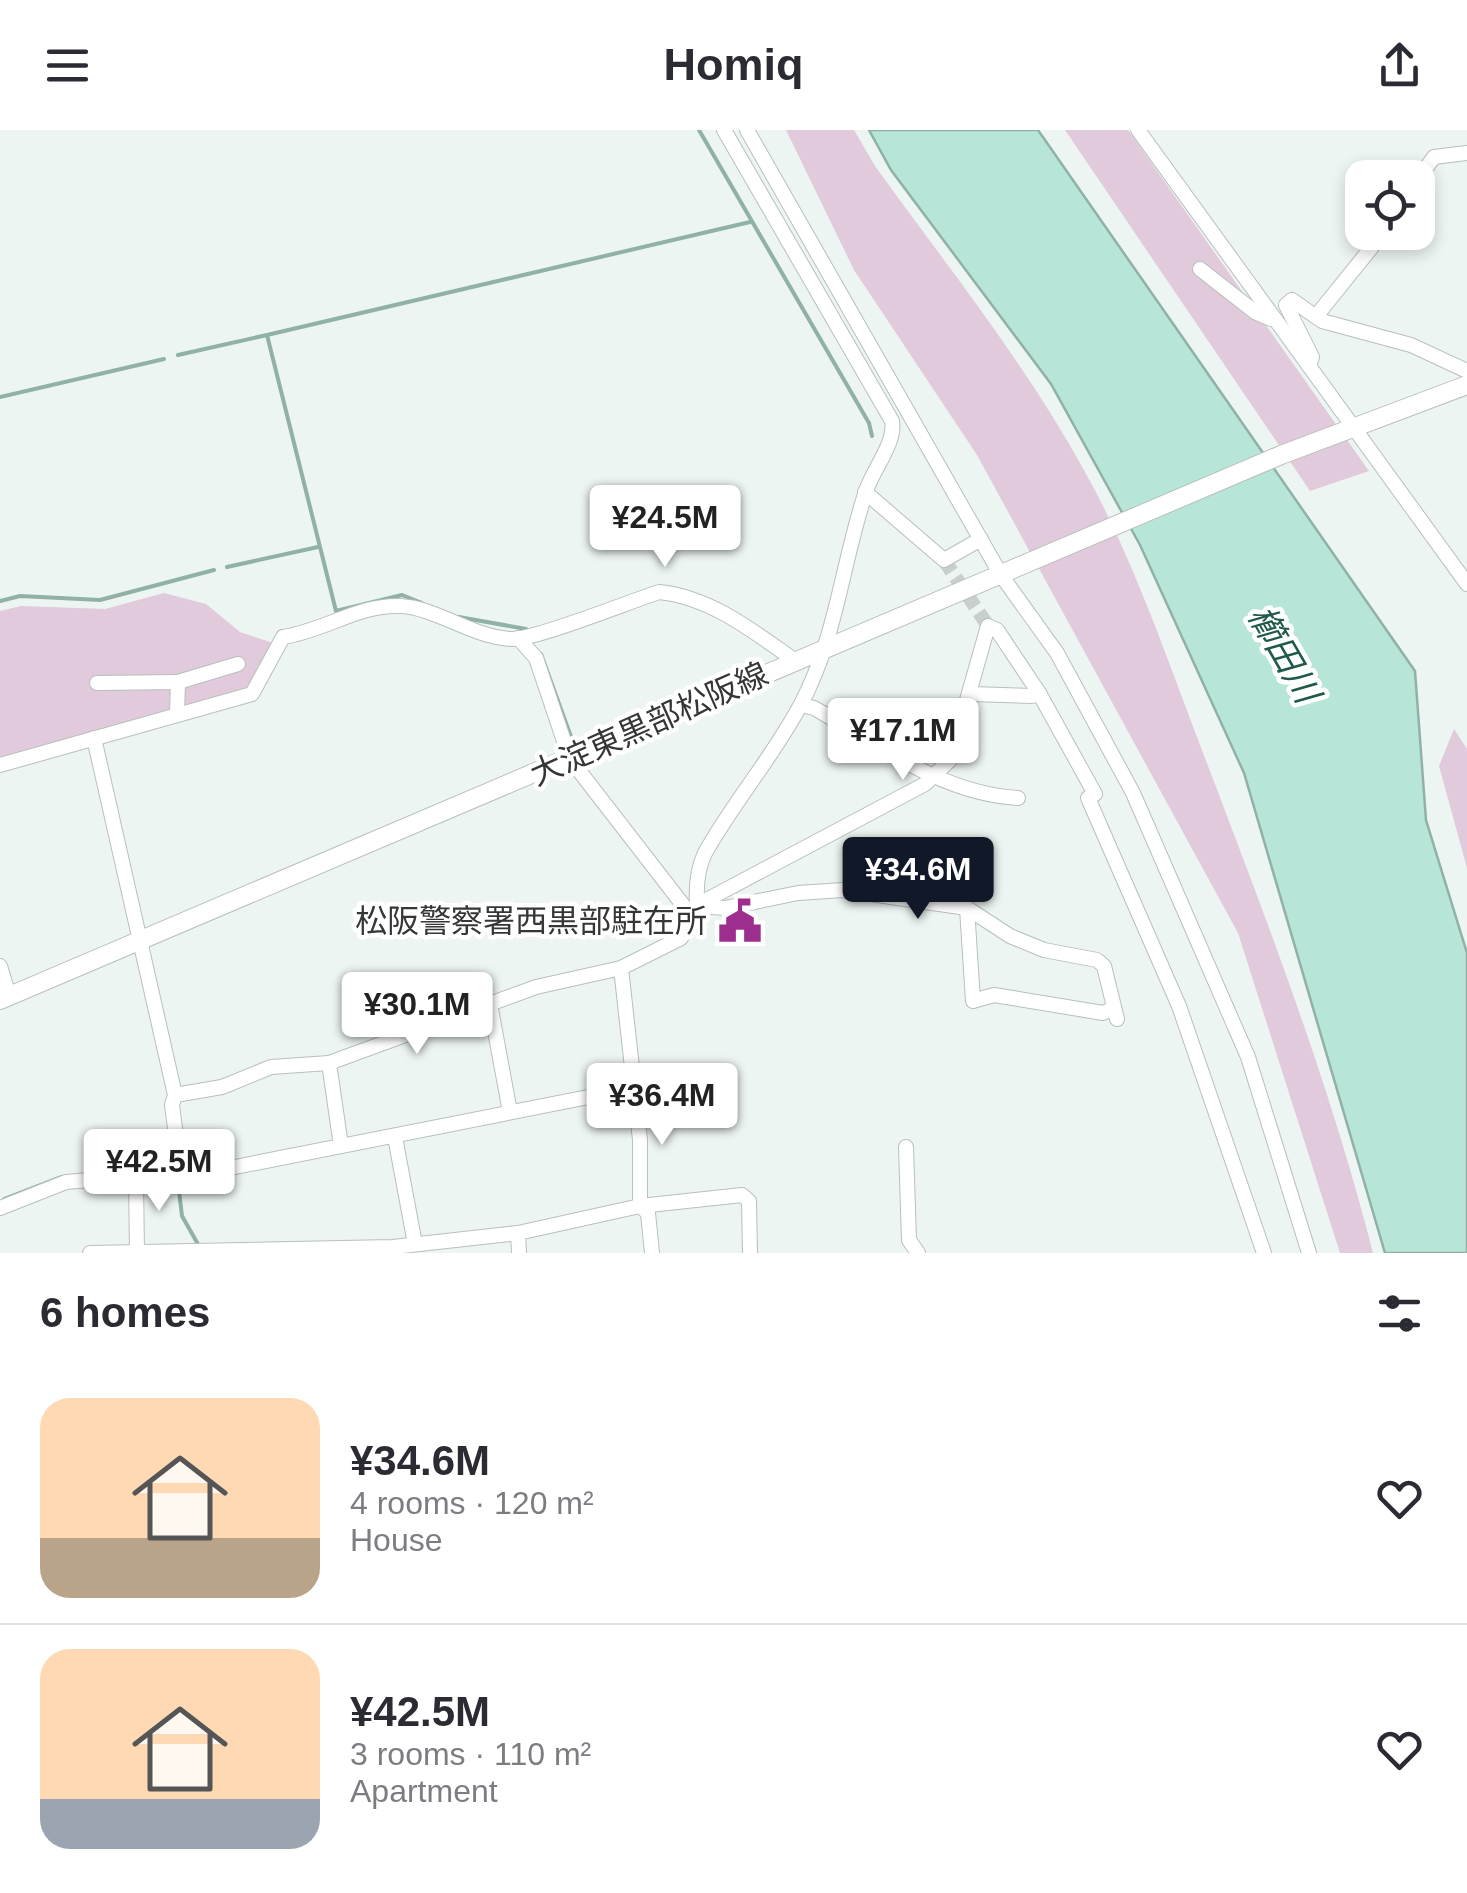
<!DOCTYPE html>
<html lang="en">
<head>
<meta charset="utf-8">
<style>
	body { margin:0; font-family:Helvetica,"Noto Sans JP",sans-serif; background:#f7f7f7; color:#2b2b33; height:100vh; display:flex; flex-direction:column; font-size:38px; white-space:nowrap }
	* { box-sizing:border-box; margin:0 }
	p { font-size:32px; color:#7c7c81 }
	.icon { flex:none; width:55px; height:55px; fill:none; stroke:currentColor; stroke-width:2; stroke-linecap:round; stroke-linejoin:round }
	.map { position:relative; height:1123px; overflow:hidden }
	.side { display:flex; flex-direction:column; background:#fff; flex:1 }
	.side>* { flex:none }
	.controls { position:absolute; left:1345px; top:30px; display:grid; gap:20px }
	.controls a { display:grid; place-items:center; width:90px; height:90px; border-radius:20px; background:#fff; box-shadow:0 5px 15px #0003; font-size:50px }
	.price { position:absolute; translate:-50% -85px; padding:0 22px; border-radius:10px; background:#fff; color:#222; font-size:32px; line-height:65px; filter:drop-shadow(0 2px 5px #0008) }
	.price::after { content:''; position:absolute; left:50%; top:60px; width:30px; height:22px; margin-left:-15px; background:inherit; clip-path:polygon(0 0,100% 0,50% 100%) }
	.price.current { background:#111827; color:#fff }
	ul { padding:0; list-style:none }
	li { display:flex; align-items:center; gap:30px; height:250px; padding:0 40px }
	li+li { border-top:2px solid #e1e1e2 }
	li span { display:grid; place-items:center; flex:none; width:280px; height:200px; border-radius:30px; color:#555 }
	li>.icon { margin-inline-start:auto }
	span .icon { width:120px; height:120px; fill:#fffc; stroke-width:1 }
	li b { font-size:42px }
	h2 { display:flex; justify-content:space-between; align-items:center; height:120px; padding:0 40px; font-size:42px }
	header { display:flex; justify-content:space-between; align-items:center; height:130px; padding:0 40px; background:#fff; font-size:45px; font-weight:700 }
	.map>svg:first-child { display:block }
</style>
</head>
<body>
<header><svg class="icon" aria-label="menu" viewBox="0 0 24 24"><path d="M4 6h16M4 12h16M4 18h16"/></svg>Homiq<svg class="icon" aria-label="share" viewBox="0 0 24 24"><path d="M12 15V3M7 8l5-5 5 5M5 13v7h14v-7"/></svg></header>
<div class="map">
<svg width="1467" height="1123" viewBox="0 0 1467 1123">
	<rect width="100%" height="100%" fill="#edf5f2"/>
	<g fill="#e1cadb">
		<path d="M786 0H854L875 36C947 136 1026 234 1085 342 1135 432 1168 532 1205 628 1267 791 1330 954 1373 1123H1340L1238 803 977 325 854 140Z"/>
		<path d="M1065 0H1128L1369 341 1310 361Z"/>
		<path d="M164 463 206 474 240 502 273 513 248 557 0 629V481L21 476 105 479Z"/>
		<path d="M1454 599 1467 619V738L1439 636Z"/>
	</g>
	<path fill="#b7e5d7" stroke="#90b1a7" stroke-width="2.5" d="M869 0H1038L1415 541 1426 690 1467 823V1123H1385L1244 643 1140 415 1051 254 891 40Z"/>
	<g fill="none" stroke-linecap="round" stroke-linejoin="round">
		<g stroke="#90b1a7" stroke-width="4">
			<path d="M699 0 869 293 872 306"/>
			<path d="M178 225 267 205"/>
			<path d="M0 267 164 229"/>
			<path d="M227 437 318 417"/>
			<path d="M0 471 20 466 100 470 214 440"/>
			<path d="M422 473 402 465 336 481 267 205 750 92"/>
			<path d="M459 487 526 499"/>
			<path d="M541 524 575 618"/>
			<path d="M177 1045 182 1086 199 1116"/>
			<path d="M4 1069 61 1047"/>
		</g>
		<path stroke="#c8cfcc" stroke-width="14" stroke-dasharray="14 7" stroke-linecap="butt" d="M944 430 988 496"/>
		<g stroke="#b8bfbd" stroke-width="16">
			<g id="minor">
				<path d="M747 0 1001 445 1057 523 1133 663 1248 927 1309 1123"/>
				<path d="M1138 0 1467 454"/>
				<path d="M1418 49 1434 27 1467 23"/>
				<path d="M1200 139 1255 182 1271 189"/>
				<path d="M1317 185 1384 102"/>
				<path d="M1309 236 1312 227 1286 175 1292 170 1322 191 1411 215 1467 241"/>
				<path d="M865 362 944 430 981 409"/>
				<path d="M518 508 536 528 570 629 690 784"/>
				<path d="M178 552 238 534"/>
				<path d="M97 553 178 552 177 583"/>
				<path d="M971 564 1032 566 1039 563"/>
				<path d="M801 575 814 578C879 615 942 664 1018 668"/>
				<path d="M94 608 175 965 172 975 181 1044"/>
				<path d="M0 635 252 564 283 507C324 501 359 474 401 476 437 478 474 508 512 509 534 510 631 471 659 462 710 467 753 501 794 530"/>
				<path d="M697 775C696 758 697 739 705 723 734 671 773 627 801 574 837 506 842 433 866 361 873 339 896 313 892 291L724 0"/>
				<path d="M697 776 725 778 798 763 843 760 967 778 1010 806 1044 820 1097 830 1104 836 1117 889"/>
				<path d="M967 778 973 871 994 865 1103 883 1114 878"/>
				<path d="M0 836 9 866"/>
				<path d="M621 838 640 1010V1076L648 1083 652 1123"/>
				<path d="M490 874 510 982"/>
				<path d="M329 933 341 1016"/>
				<path d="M175 965 222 957 271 937 329 933 536 857 621 838 681 808 697 775 925 654 950 630 988 496 997 500 1039 563 1095 664 1088 668 1179 876 1264 1123"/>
				<path d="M395 1007 415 1114"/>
				<path d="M906 1017 909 1110 918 1123"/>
				<path d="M136 1049 137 1123"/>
				<path d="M0 1078 66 1052 225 1039 634 958"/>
				<path d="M518 1103 519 1123"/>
				<path d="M90 1123 393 1117 518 1103 640 1076 742 1065 749 1071 750 1123"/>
			</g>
		</g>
		<g stroke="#b8bfbd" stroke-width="20">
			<path id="major" d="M0 870 1281 325 1467 255"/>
		</g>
		<use href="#minor" stroke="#fff" stroke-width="14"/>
		<use href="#major" stroke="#fff" stroke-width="18"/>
	</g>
	<defs>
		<g id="civic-bare" transform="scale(3.45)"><path d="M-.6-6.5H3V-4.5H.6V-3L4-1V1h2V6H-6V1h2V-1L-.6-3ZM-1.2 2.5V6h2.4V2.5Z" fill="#9e2e8d" stroke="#fff" stroke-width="2.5" paint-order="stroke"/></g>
	</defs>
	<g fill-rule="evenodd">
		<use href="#civic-bare" x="740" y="791"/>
	</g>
	<g text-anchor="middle" stroke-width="9" stroke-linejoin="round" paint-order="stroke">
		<g font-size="32" fill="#343736" stroke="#fff">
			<text transform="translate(649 594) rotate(-24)" y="11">大淀東黒部松阪線</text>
		</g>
		<g font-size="32" fill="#343736" stroke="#fff" text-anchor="end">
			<text x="707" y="802">松阪警察署西黒部駐在所</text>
		</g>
		<g font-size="35" font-style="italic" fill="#1e594b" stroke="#fff">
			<text transform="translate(1284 524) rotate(60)" y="12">櫛田川</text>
		</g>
	</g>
</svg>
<div class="controls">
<a><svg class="icon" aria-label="locate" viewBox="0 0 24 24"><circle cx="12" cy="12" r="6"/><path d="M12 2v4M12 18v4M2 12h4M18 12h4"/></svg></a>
</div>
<b class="price" style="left:665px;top:440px">¥24.5M</b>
<b class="price" style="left:903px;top:653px">¥17.1M</b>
<b class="price current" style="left:918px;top:792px">¥34.6M</b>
<b class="price" style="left:417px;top:927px">¥30.1M</b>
<b class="price" style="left:662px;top:1018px">¥36.4M</b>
<b class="price" style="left:159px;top:1084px">¥42.5M</b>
</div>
<section class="side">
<h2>6 homes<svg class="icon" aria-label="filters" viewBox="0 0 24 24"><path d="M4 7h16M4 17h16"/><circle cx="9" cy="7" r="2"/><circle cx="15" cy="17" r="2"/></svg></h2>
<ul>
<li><span style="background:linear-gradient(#ffd9b3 70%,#b9a48a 0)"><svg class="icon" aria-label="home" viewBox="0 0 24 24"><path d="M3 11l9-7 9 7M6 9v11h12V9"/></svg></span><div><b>¥34.6M</b><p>4 rooms · 120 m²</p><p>House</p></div><svg class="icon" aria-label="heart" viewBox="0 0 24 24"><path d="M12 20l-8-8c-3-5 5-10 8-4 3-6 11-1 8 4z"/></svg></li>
<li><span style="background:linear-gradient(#ffd9b3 75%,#9aa5b1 0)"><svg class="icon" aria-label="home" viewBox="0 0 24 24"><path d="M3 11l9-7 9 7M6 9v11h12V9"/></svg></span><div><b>¥42.5M</b><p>3 rooms · 110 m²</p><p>Apartment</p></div><svg class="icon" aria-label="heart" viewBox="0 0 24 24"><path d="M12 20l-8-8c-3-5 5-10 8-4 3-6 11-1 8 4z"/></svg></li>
</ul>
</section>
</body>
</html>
